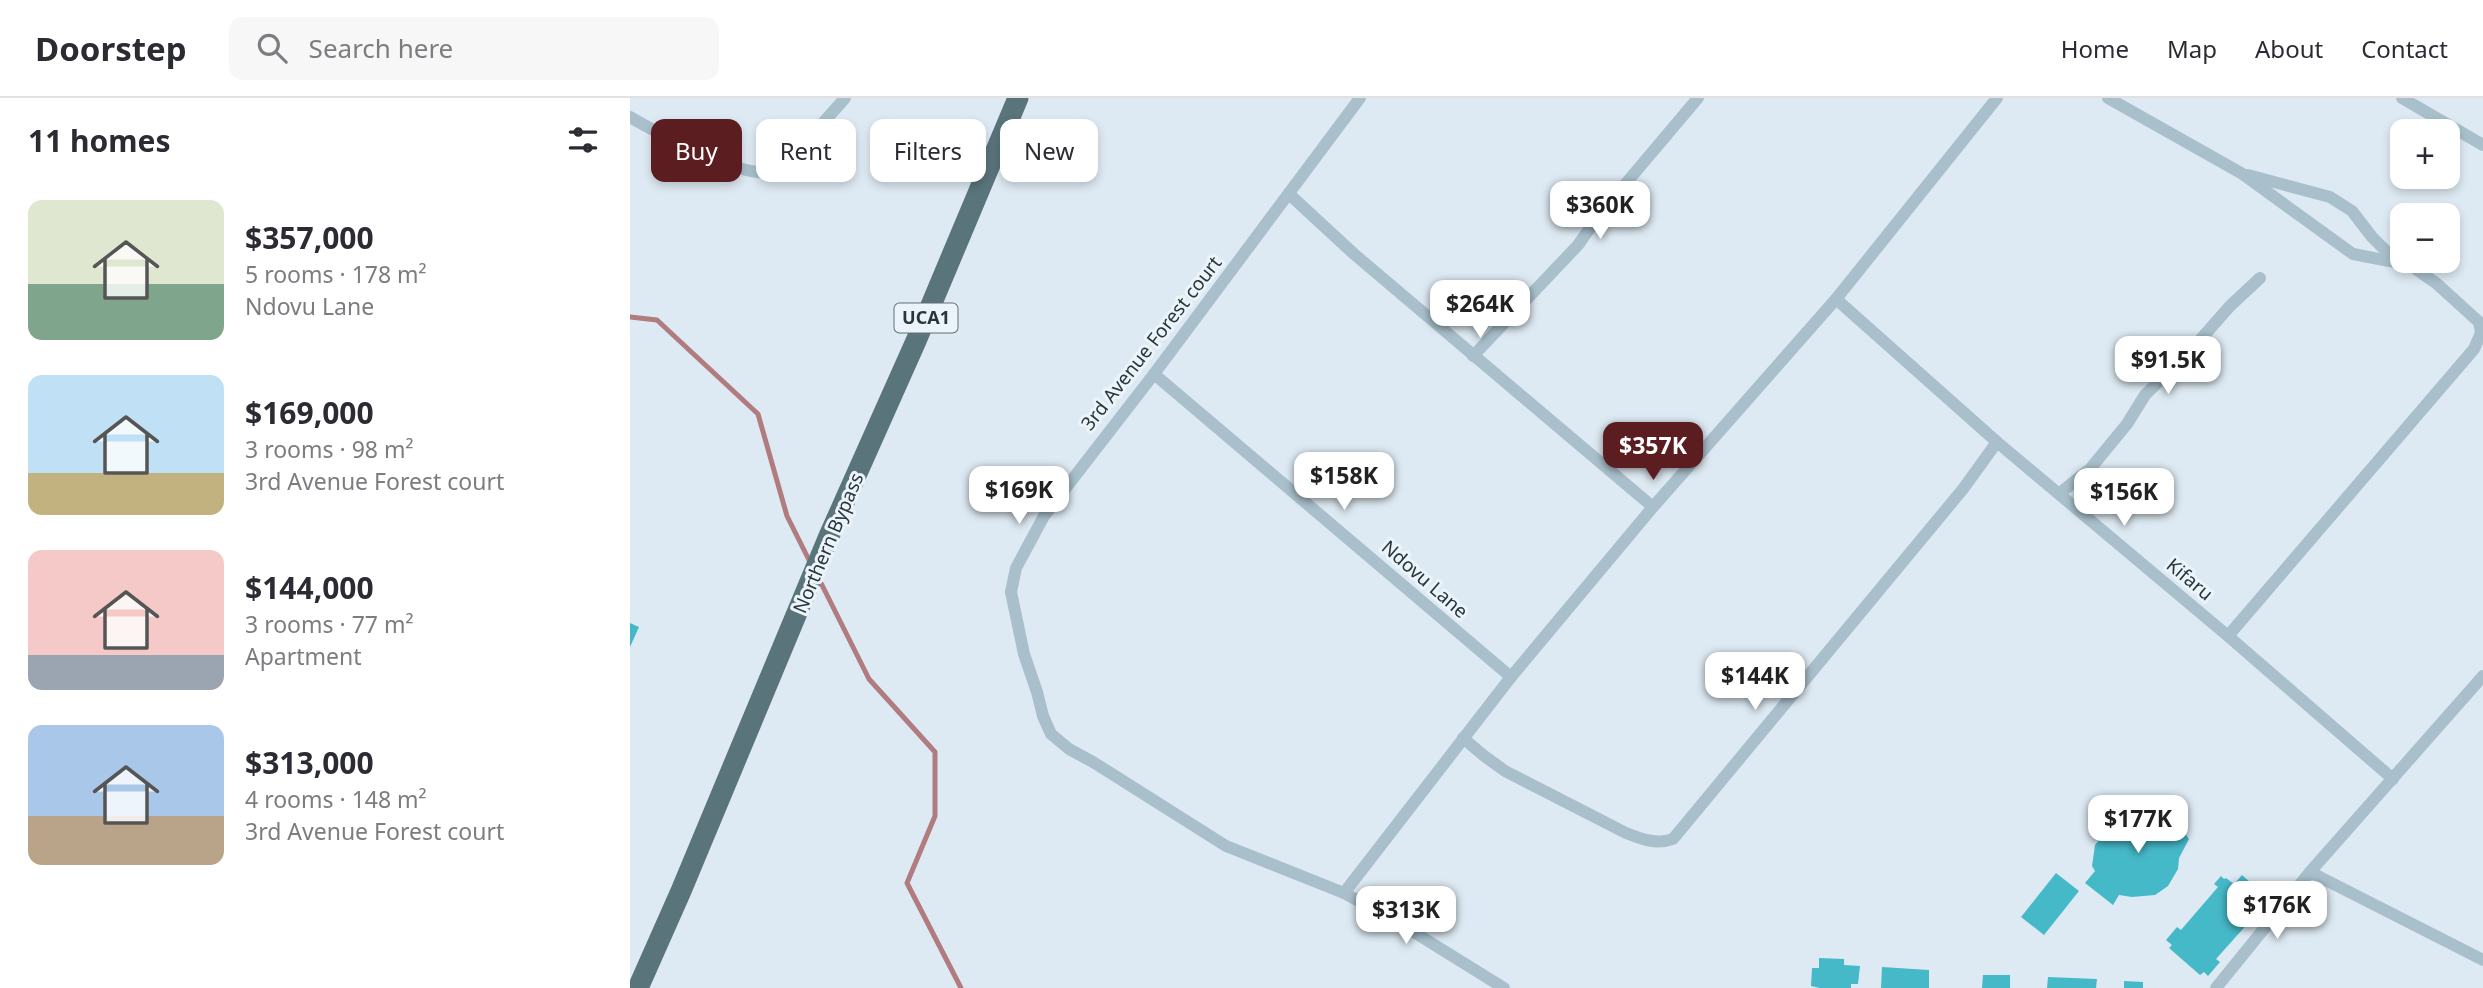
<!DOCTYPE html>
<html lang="en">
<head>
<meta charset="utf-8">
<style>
	body { margin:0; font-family:"Noto Sans",sans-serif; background:#f7f7f7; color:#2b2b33; height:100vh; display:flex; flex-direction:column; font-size:26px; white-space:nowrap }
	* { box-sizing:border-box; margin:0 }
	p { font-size:23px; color:#7c7c81 }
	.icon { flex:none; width:38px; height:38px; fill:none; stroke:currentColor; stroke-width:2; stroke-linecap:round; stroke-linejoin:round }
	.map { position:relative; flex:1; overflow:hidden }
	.sheet { display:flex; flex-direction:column; background:#fff; width:630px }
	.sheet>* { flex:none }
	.banner { position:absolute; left:21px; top:21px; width:665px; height:63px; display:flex; gap:14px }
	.buttons { position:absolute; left:1760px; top:21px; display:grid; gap:14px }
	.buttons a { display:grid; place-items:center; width:70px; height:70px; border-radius:14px; background:#fff; box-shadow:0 4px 10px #0003; font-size:35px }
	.price { position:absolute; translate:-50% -60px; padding:0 16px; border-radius:14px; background:#fff; color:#222; font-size:23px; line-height:46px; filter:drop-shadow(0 2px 4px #0008) }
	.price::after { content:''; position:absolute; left:50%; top:42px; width:21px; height:16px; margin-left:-10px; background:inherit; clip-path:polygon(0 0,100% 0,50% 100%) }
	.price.on { background:#5c1d20; color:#fff }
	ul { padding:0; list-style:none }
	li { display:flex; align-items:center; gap:21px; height:175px; padding:0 28px }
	li span { display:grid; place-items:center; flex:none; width:196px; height:140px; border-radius:14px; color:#555 }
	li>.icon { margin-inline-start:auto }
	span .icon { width:84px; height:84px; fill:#fffc; stroke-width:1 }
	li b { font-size:30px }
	h2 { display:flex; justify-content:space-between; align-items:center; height:84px; padding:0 28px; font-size:30px }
	.chip { padding:0 24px; border-radius:14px; background:#fff; box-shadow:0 4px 10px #0003; font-size:24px; line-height:63px }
	.chip.on { background:#5c1d20; color:#fff }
	header { display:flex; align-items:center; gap:42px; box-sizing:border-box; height:98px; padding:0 35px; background:#fff; border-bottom:2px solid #e1e1e2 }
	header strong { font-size:33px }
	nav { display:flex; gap:38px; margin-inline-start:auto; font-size:24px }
	.search { width:490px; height:63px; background:#f7f7f7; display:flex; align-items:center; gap:18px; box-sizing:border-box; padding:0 24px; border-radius:14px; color:#7c7c81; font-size:26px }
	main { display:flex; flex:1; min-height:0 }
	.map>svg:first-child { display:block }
</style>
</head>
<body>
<header>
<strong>Doorstep</strong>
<div class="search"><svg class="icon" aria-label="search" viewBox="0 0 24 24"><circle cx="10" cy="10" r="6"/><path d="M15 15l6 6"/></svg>Search here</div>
<nav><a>Home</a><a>Map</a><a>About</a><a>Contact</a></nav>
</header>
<main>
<section class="sheet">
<h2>11 homes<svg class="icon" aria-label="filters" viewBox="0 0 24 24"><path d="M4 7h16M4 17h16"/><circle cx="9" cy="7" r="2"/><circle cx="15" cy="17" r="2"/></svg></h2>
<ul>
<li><span style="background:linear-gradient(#dfe7d0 60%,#7fa58c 0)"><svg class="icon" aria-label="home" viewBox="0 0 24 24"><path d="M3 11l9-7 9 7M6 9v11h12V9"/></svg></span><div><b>$357,000</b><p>5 rooms · 178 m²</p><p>Ndovu Lane</p></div></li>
<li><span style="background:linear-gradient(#bfe0f5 70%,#c2b280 0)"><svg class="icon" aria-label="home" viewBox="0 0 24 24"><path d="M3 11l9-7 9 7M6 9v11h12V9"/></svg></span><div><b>$169,000</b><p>3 rooms · 98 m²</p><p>3rd Avenue Forest court</p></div></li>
<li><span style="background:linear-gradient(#f6c9c9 75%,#9aa5b1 0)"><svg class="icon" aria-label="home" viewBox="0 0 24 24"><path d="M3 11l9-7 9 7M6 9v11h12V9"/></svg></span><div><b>$144,000</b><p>3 rooms · 77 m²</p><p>Apartment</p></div></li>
<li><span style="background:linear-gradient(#a9c7e8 65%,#b9a48a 0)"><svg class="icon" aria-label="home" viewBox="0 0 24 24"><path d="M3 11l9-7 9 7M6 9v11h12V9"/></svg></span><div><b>$313,000</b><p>4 rooms · 148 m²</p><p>3rd Avenue Forest court</p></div></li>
</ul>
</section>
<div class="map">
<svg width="1853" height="890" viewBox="0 0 1853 890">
	<rect width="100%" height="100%" fill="#deeaf3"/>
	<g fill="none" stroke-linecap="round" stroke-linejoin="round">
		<g stroke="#b17c80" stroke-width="5">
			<path d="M0 219 27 222 128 316 157 418 180 464"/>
			<path d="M188 479 239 581 305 654V718L277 785 331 890"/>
		</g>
	</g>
	<g fill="#46b9c9">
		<path d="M0 525 9 529 0 549Z"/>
		<path d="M1513 707 1524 715 1532 707 1554 726 1552 731 1559 741 1549 760 1548 771 1538 788 1525 797 1502 799 1489 797 1483 807 1455 785 1465 773 1462 768 1465 747 1483 726 1501 720Z"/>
		<path d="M1426 775 1449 793 1414 837 1391 819Z"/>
		<path d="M1612 777 1629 792 1621 801 1632 810 1630 813 1635 817 1625 828 1620 823 1586 861 1590 864 1578 878 1574 874 1570 877 1539 850 1542 847 1536 842 1547 829 1551 832 1588 789 1584 786 1591 778 1594 781 1596 780 1604 786Z"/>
		<path d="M1189 860 1214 861V867L1230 868 1228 886H1221V890H1190L1181 888 1182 870H1189Z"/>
		<path d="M1252 869 1299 872V890H1251Z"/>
		<path d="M1353 877H1380V890H1352Z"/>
		<path d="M1418 879 1467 881 1466 890H1417Z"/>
		<path d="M1494 883 1513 884V890H1494Z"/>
	</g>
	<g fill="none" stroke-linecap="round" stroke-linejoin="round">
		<g stroke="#a9c0cc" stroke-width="12">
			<path d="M730 0 524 276 414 418 386 470 381 494 394 556 407 594 413 618 421 636 439 651 463 664 596 748 714 795 766 823 874 890"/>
			<path d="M1478 0 1611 75 1723 156 1780 167 1806 185 1849 224 1851 235 1844 251 1598 538"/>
			<path d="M1772 0 1853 47"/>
			<path d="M0 19C28 35 120 87 150 72 165 65 172 49 183 37 193 24 204 13 215 0"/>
			<path d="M1618 77 1700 99 1722 113 1742 139 1766 163"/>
			<path d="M659 96 724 156 1023 409"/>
			<path d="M1206 201 1367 344 1598 538 1763 681"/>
			<path d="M843 258 948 147 970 116 1068 0"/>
			<path d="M524 276 881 579"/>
			<path d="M1430 395 1460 371 1497 326 1515 297 1563 250 1600 208 1630 180"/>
			<path d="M833 640 853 657 875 673 996 735C1011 741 1027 747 1043 741L1333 391 1367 344"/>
			<path d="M1680 774 1853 862"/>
			<path d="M714 795 881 579 1023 409 1206 201 1367 0"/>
			<path d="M1586 890 1680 774 1853 578"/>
		</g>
		<path stroke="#5a747b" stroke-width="21" d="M8 890 51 793 199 438 286 243 388 0"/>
	</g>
	<g text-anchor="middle" stroke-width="6" stroke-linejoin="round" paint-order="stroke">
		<rect fill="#ebf4fa" stroke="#636f73" stroke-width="2" x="264.5" y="205.5" width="63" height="29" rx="5"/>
		<g font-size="18" font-weight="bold" fill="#293639">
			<text x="296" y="226">UCA1</text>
		</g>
		<g font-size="19" fill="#293639" stroke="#ebf4fa">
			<text transform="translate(521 245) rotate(-52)" y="7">3rd Avenue Forest court</text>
			<text transform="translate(198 445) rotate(-67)" y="7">Northern Bypass</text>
			<text transform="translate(795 481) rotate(41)" y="7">Ndovu Lane</text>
			<text transform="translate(1560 481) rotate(40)" y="7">Kifaru</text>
		</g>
	</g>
</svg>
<div class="buttons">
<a>+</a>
<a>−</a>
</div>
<b class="price" style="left:970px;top:143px">$360K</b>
<b class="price" style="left:850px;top:242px">$264K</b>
<b class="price" style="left:1538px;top:298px">$91.5K</b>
<b class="price on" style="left:1023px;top:384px">$357K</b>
<b class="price" style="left:714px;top:414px">$158K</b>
<b class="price" style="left:389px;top:428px">$169K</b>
<b class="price" style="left:1494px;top:430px">$156K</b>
<b class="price" style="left:1125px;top:614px">$144K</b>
<b class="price" style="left:1508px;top:757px">$177K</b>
<b class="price" style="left:1647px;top:843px">$176K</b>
<b class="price" style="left:776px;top:848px">$313K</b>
<div class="banner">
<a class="chip on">Buy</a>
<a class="chip">Rent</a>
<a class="chip">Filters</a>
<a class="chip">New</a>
</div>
</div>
</main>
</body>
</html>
